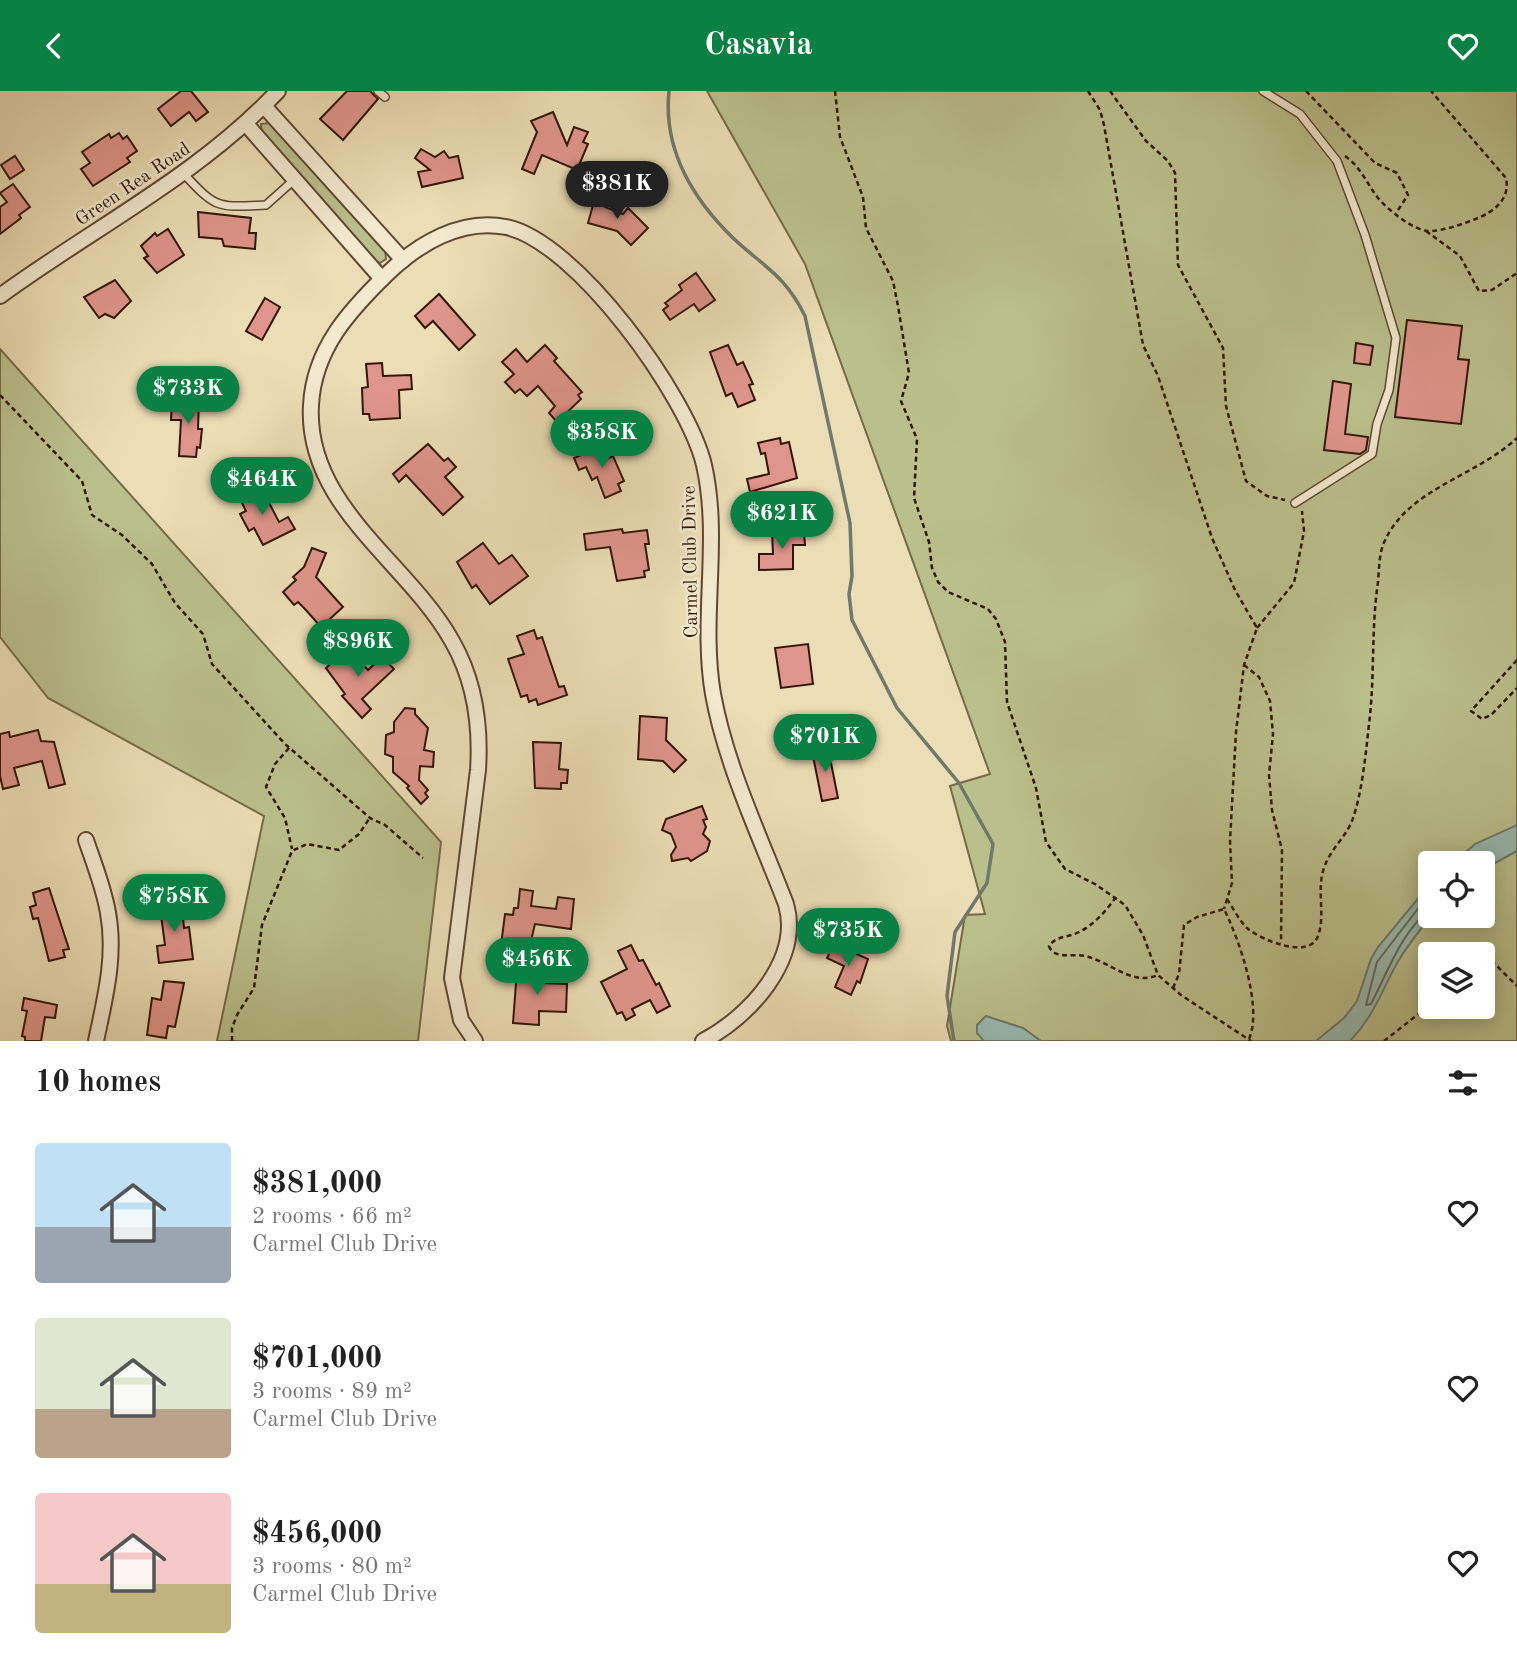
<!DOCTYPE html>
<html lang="en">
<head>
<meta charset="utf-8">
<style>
	body { margin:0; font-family:"Old Standard TT",serif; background:#f2f2f2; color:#222; height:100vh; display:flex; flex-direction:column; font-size:26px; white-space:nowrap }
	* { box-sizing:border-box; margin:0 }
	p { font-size:23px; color:#767676 }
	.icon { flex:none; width:38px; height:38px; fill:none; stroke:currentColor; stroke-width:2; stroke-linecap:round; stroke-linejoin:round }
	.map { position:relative; height:950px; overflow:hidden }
	.sheet { display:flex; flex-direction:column; background:#fff; flex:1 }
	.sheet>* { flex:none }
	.fabs { position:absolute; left:1418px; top:760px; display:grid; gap:14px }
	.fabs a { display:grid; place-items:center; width:77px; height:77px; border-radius:7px; background:#fff; box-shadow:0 4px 18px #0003; font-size:35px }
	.price { position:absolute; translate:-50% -60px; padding:0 16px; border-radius:24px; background:#0b8043; color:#fff; font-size:23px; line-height:46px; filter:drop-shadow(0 2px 4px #0008) }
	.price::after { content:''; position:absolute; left:50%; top:42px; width:21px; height:16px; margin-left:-10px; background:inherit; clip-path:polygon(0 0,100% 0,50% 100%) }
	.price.selected { background:#222; color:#fff }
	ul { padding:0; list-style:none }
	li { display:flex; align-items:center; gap:21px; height:175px; padding:0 35px }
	li span { display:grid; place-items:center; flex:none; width:196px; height:140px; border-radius:7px; color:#555 }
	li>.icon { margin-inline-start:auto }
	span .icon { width:84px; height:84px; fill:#fffc; stroke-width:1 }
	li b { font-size:30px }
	h2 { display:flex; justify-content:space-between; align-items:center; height:84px; padding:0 35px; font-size:30px }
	header { display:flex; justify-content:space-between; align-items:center; height:91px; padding:0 35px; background:#0b8043; color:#fff; font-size:32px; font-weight:700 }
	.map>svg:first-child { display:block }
</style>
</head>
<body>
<header><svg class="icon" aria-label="back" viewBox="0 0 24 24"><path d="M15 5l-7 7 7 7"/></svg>Casavia<svg class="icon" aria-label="heart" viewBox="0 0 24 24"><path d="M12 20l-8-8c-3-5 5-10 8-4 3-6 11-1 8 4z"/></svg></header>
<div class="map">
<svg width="1517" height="950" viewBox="0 0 1517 950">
	<rect width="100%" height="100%" fill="#ebddb5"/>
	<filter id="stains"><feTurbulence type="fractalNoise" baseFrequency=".00286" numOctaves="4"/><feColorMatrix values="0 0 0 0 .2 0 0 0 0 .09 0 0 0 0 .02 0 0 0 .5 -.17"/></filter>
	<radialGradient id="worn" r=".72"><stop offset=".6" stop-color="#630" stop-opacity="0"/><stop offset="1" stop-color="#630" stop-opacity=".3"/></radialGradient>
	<g fill="#bac08c" stroke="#766a4a" stroke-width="2" fill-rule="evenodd">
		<path d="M707 0H1517V950H951L947 935 965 824 985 823 950 695 990 683 805 173ZM1430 772H1482V824H1430ZM1430 863H1482V915H1430Z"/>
		<path d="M270 32 385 159 386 168 380 172 370 168 262 46 261 33Z"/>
		<path d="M0 258 441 751 418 950H217L264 725 48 607 0 546Z"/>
	</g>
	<g fill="#98bbb1" stroke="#6f796d" stroke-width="2">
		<path d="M1517 734V760L1482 779V772H1453L1475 753Z"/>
		<path d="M1430 793V824H1432C1419 840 1406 856 1396 874 1380 903 1374 925 1350 950H1316L1344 927 1357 910 1371 868 1378 856Z"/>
		<path d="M986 925 1023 937 1041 950H984L977 942V934Z"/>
	</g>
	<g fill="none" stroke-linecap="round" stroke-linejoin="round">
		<path stroke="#65685c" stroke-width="2" d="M1430 802 1377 871 1366 914 1371 913C1388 880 1401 842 1430 818"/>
		<path stroke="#6f796d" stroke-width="3.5" d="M669 0C663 58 693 108 733 147 764 176 785 184 805 225L850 432 852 485 849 503 852 529 897 617 959 692 993 753 987 792 955 841 947 905 954 950"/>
	</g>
	<g fill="#df958b" stroke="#321508" stroke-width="2">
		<path d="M181 0H191L208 21 196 30 189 21 171 35 158 18Z"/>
		<path d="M347 0H370L378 8 343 49 320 28Z"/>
		<path d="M553 21 567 54 574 36 588 41 583 51 588 53 577 79 542 64 534 83 522 78 537 41 531 30Z"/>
		<path d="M119 42 123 48 127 45 137 60 127 67 130 71 93 95 81 78 90 72 82 61 109 43 111 47Z"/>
		<path d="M421 58 435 66 444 60 449 67 458 65 463 87 422 96 418 81 430 79 415 67Z"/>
		<path d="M15 65 24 79 10 88 1 74Z"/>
		<path d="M13 93 30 116 19 124 21 127 0 143V116L7 111 0 102Z"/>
		<path d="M595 107 607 110 605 116 623 123 628 117 648 137 631 154 617 140 588 132Z"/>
		<path d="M198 121 251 127 249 142H256L255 158 224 155 222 148 199 146Z"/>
		<path d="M168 138 184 164 157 182 144 167 148 165 141 155 155 142 157 145Z"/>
		<path d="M696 182 715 209 699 220 694 213 670 229 663 219 668 215 665 212 682 199 679 194Z"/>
		<path d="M115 189 131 210 114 227 105 223 99 227 84 206Z"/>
		<path d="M439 203 475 244 459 259 433 230 425 237 415 225Z"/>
		<path d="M265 207 280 216 262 249 246 240Z"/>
		<path d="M1407 229 1462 235 1458 268 1469 269 1461 333 1395 326Z"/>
		<path d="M1356 252 1373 255 1370 274 1354 272Z"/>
		<path d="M545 254 557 267 554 270 582 301 578 304 581 308 557 331 549 322 555 315 538 295 527 305 520 298 515 302 505 291 514 283 502 271 516 258 527 271Z"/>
		<path d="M728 254 737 274 743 271 753 293 749 294 755 309 738 316 732 302 726 305 710 261Z"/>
		<path d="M382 272 383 285 411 284 412 298 399 299 400 327 370 329 369 323H363L362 297 368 296 366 273Z"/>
		<path d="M1333 290 1351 293 1345 343 1368 346 1366 359 1360 363 1324 359Z"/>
		<path d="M184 307 199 308 198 338H202L200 357 197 356 196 366 179 365 181 329H171L172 312 183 313Z"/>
		<path d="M780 347 781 353 789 351 797 387 750 401 747 388 769 383 765 362 761 363 758 352Z"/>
		<path d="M428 353 444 370 448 367 456 376 445 386 463 406 443 424 406 384 399 391 393 383Z"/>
		<path d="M604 354 609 367 613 365 624 390 618 393 621 400 605 407 597 386 592 389 586 376 579 379 574 367Z"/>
		<path d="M253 394 258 405 264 402 279 431 288 426 295 438 263 454 254 437 249 440 240 423 246 420 237 402Z"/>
		<path d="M622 438 623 442 647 439 649 453H645L649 479 644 480 645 486 617 490 610 456 586 459 584 443Z"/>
		<path d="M793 439V442H804L805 454H793V478L759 479V463H773L772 440Z"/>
		<path d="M483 452 499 473 512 464 528 485 490 513 476 494 472 497 457 471Z"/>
		<path d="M312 457 326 462 316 486 343 516 321 536 305 518 298 511 294 514 283 501 296 489 293 486 304 476Z"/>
		<path d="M534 539 537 548 542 546 559 596 564 595 567 604 538 614 536 608 529 611 527 604 521 606 508 568 524 563 517 545Z"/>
		<path d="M808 553 813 593 781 597 775 557Z"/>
		<path d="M347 557 368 579 382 566 394 578 362 608 371 618 362 627 342 605 345 603 326 577Z"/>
		<path d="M405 617 415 618V623L428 637 424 659 434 661 433 676 420 675 419 689 428 699 425 702 428 706 421 713 407 697 409 695 393 681V666L385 663 386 644 394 641V631Z"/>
		<path d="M640 625 667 627 666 649 686 669 674 681 663 670 638 668Z"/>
		<path d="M38 639 41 650 54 651 65 693 49 697 42 670 14 677 19 694 3 698 0 685V643L9 641 10 646Z"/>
		<path d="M533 651 561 652 559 678 568 679 567 692H561V698L535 697Z"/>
		<path d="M828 657 838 707 822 710 812 660Z"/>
		<path d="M702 715 707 728 703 729 706 736 703 743 710 750 707 760 691 770 688 767 672 770 671 764 676 756 671 743 662 739 666 728Z"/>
		<path d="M49 797 69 858 63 859 65 866 49 870 38 827 33 828 30 816 36 814 33 802Z"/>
		<path d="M520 798 533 800 531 815 556 818 558 806 574 808 571 838 535 833 529 858 521 856 520 863 506 861 507 855 501 854 505 823 513 824 514 817H518Z"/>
		<path d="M176 807 177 817 182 816 184 837 189 836 193 868 159 872 157 855 165 854 159 809Z"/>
		<path d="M834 853 868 868 860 892 857 890 851 904 835 896 844 875 827 867Z"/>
		<path d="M631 854 639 870 643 869 656 894 659 892 670 915 657 922 650 909 632 918 635 924 626 929 622 921 617 923 601 891 627 878 618 860Z"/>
		<path d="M517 879 542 880 541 892 567 893 566 921 539 920V934L513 932Z"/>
		<path d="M164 890 184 892 175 936 168 935 166 947 147 944 152 907 161 909Z"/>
		<path d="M24 907 57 914 55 927 45 926 41 950H25V946L22 945 27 920 22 919Z"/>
	</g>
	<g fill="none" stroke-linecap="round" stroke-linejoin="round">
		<g stroke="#604733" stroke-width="10">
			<g id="service">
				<path d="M378 0 385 6"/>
				<path d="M1263 0 1300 23 1337 70 1365 144 1396 247 1389 299 1377 333 1372 363 1295 412"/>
				<path d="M184 83C217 119 218 116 266 114L295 88"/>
			</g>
		</g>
		<g stroke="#604733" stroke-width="18">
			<g id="minor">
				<path d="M264 15 403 169"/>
				<path d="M246 33 382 188"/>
				<path d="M0 205C93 137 198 85 278 0"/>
				<path d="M86 749C94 773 104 797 108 822 116 865 105 907 96 950"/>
				<path d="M475 950 461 929 452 887 478 679C481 633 475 590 452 550 408 471 305 415 311 314 314 258 349 220 387 183 418 153 461 127 506 136 576 150 688 306 704 374 721 449 700 527 713 603 726 675 760 745 786 813 802 869 749 926 703 950"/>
			</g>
		</g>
		<g stroke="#321508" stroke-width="2.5" stroke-dasharray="5 3.5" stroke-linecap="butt">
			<path d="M835 0 840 46 863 106 866 137 893 190 898 215 909 282 901 310 917 348 914 407 929 451 932 477 938 491 948 501 988 518 996 528 1005 551 1007 611 1036 697 1046 751 1065 778 1095 793 1125 814 1143 844 1158 884 1181 904 1251 950"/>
			<path d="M1088 0 1100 19 1104 34 1143 254 1158 285 1212 447 1235 499 1257 537 1244 574 1236 641 1230 750 1232 792 1224 818"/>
			<path d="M1110 0 1146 50 1168 70 1175 82 1178 174 1223 257 1226 315 1246 390 1267 405 1285 409"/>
			<path d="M1306 0 1375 72 1397 82 1408 104 1396 122"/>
			<path d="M1345 65C1361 76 1367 93 1378 107 1388 119 1412 138 1427 140 1439 142 1477 129 1488 122 1502 113 1509 103 1506 87L1431 0"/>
			<path d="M1426 140 1460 165 1479 200 1492 199 1517 182"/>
			<path d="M0 304 82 390 92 424 122 444 152 473 175 512 203 543 212 573 285 653 370 727 385 734 423 767"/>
			<path d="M1257 537 1294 492 1304 440 1302 420"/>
			<path d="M1517 569 1471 620 1482 628 1491 624 1517 597"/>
			<path d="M1244 574 1259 586 1270 610 1273 643 1269 684 1272 719 1282 759 1281 852"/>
			<path d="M289 657 275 673 266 696 285 727 292 758"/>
			<path d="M1116 806C1106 820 1094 834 1079 841 1068 847 1057 844 1049 855 1054 870 1076 861 1089 866 1112 873 1134 895 1158 884"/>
			<path d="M1227 808C1233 817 1240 831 1248 838 1262 849 1309 869 1318 845 1326 823 1316 800 1324 777 1330 758 1348 744 1353 727 1362 702 1366 661 1369 633 1375 586 1371 538 1378 491 1379 480 1379 465 1383 454 1405 398 1476 386 1517 347"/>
			<path d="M1482 871 1494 872 1517 895"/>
			<path d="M1173 897 1179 883 1184 834 1197 826 1224 818C1239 848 1263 916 1249 948"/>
			<path d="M232 950V937L237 924 254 897 262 834 292 760 307 753 339 759 359 743 369 728"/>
			<path d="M1384 950 1430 914"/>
		</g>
		<use href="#service" stroke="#f2e9cf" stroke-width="7"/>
		<use href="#minor" stroke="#f2e9cf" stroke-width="14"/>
	</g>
	<g text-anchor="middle" stroke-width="5" stroke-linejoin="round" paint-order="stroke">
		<g font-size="19" fill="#321508" stroke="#f2e9cf">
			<text transform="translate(132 92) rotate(-34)" y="7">Green Rea Road</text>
			<text transform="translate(689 471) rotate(-91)" y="7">Carmel Club Drive</text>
		</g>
	</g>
	<rect width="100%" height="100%" filter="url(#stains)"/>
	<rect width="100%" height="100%" fill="url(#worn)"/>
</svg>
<div class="fabs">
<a><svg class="icon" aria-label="locate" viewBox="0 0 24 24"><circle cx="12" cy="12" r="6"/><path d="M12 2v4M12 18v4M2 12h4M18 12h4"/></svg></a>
<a><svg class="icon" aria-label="layers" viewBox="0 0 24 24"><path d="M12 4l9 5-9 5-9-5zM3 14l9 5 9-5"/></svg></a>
</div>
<b class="price selected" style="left:617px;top:130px">$381K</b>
<b class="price" style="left:188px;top:335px">$733K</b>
<b class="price" style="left:602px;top:379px">$358K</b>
<b class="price" style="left:262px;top:426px">$464K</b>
<b class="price" style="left:782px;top:460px">$621K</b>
<b class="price" style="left:358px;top:588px">$896K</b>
<b class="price" style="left:825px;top:683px">$701K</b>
<b class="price" style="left:174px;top:843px">$758K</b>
<b class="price" style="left:848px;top:877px">$735K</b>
<b class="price" style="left:537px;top:906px">$456K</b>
</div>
<section class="sheet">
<h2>10 homes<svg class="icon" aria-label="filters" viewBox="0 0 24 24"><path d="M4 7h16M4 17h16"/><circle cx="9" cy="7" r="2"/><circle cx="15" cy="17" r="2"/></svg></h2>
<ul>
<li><span style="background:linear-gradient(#bfe0f5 60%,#9aa5b1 0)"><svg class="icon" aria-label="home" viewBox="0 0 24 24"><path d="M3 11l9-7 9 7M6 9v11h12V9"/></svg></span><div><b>$381,000</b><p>2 rooms · 66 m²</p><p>Carmel Club Drive</p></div><svg class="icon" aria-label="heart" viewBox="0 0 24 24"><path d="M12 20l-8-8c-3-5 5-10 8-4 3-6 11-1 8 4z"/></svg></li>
<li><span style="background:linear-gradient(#dfe7d0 65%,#b9a48a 0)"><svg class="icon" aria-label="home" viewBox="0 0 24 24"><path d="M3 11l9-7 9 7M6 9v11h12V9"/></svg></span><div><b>$701,000</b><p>3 rooms · 89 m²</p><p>Carmel Club Drive</p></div><svg class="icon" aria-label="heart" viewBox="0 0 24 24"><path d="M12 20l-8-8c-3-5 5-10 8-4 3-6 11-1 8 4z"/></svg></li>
<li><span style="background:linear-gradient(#f6c9c9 65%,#c2b280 0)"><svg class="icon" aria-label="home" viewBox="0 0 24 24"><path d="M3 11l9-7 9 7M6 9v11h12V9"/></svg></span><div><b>$456,000</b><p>3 rooms · 80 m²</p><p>Carmel Club Drive</p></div><svg class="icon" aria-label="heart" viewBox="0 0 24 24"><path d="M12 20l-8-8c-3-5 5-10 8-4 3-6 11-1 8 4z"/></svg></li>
</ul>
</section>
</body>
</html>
